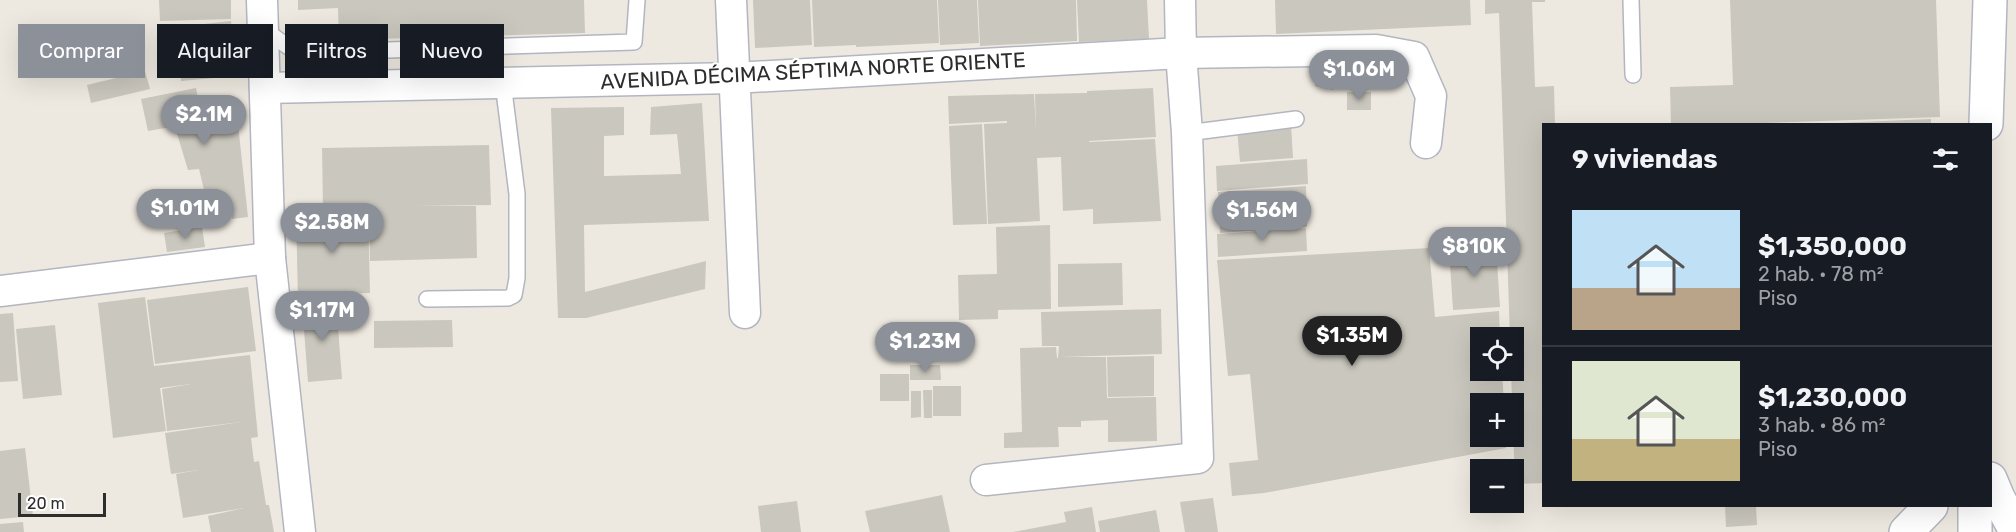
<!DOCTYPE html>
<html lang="es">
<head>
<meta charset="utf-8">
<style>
	body { margin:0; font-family:Rubik,sans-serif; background:#242831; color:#f1f3f6; height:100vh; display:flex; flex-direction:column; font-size:22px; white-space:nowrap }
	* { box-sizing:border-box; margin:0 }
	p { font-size:20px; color:#9ea1a6 }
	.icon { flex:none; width:33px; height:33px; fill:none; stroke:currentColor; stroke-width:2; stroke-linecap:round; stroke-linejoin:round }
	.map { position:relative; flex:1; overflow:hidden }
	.sheet { position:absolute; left:1542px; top:123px; width:450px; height:384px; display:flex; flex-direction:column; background:#171b24; border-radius:0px; box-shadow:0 6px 24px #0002 }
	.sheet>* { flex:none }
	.hud { position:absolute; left:18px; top:24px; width:570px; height:54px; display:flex; gap:12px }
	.buttons { position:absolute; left:1470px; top:327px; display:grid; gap:12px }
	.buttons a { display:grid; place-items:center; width:54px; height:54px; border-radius:0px; background:#171b24; box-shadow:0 6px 24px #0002; font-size:30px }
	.scale { position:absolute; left:18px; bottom:15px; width:88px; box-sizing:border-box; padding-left:6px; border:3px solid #2d2d2d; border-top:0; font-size:16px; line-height:21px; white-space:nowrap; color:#2d2d2d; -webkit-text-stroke:4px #fff; paint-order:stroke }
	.price { position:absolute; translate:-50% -51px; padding:0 14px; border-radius:21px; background:#8c9099; color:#fff; font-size:20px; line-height:39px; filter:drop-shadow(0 2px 3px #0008) }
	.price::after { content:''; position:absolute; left:50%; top:36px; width:18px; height:14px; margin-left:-9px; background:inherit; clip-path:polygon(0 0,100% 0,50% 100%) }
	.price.selected { background:#222; color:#fff }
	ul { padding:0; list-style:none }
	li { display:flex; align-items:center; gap:18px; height:150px; padding:0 30px }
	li+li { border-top:2px solid #363941 }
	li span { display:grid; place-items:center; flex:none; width:168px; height:120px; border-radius:0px; color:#555 }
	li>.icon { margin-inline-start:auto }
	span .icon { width:72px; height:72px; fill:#fffc; stroke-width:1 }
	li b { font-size:26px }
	h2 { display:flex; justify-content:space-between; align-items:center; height:72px; padding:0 30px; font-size:26px }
	.pill { padding:0 21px; border-radius:0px; background:#171b24; box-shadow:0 6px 24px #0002; font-size:21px; line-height:54px }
	.pill.selected { background:#8c9099; color:#fff }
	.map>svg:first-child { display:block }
</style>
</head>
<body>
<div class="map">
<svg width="2016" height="532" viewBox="0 0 2016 532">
	<rect width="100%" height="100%" fill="#eee9e0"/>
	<g fill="#cac7be">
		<path d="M159 0H231V19L160 21Z"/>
		<path d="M298 0H584L585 33 339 40 338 8 298 10Z"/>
		<path d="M753 0H810L812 45 755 48Z"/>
		<path d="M812 0H937L939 43 856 47V45L814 47Z"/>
		<path d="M938 0H977L979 43 940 45Z"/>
		<path d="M978 0H1076L1077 41 980 46Z"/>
		<path d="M1077 0H1147L1149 39 1079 42Z"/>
		<path d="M1275 0H1470L1471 25 1276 34Z"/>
		<path d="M1485 0H1545V2H1532L1535 87 1554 86 1555 124H1544V483L1515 484 1511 370H1514V338H1510L1499 13 1485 14Z"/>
		<path d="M1730 0H1936L1940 117 1734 124H1671L1670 87 1733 85Z"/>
		<path d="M231 21 236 76 181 81 176 27Z"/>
		<path d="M145 71 150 89 91 103 87 85Z"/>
		<path d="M1319 73 1336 79 1333 90 1315 86Z"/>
		<path d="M196 88 202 122 237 115 248 217 232 219 228 201 208 206 199 169 188 170 175 127 199 122 148 131 141 99Z"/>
		<path d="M1153 88 1156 137 1089 141V142L1155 139 1161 221 1093 224V209L1063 211 1061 157 1037 158 1040 221 988 224 984 124 1007 123V121L949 124 948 96 1034 94 1036 130 1035 94 1087 93V91Z"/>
		<rect x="1347" y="92" width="24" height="18"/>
		<path d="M702 103 709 221 584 225 585 292 706 261 705 289 586 318H558L551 108 624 107V135L604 136V176L681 174 677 134 650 135 651 107Z"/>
		<path d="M1931 119V124H1838V123Z"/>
		<path d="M982 124 987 224 953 225 949 126Z"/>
		<path d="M1291 125 1293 158 1240 162 1237 129Z"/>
		<path d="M489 145 491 205 413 206H476L477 258 370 261 369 207 323 208 322 148Z"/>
		<path d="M1307 159 1308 184 1217 191 1216 166Z"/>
		<path d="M1306 186 1307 227 1220 233 1218 192Z"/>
		<path d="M368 209 370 293 339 294V300L298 301 296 210Z"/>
		<path d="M1050 225 1051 309 998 310V319L959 320 958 275 997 274 996 227Z"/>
		<path d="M202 227 205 247 167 252 164 233Z"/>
		<path d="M1306 228 1307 251 1218 257 1217 234Z"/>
		<path d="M1496 246 1500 307 1453 310 1449 249Z"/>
		<path d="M1429 248 1435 317 1499 311 1500 338H1480V370H1502L1504 404H1480V436H1506V448L1264 493 1232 496 1229 463 1258 460 1250 374 1228 376 1217 260Z"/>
		<path d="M1122 263 1123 305 1058 307V264Z"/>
		<path d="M248 287 256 351 155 364 147 300Z"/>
		<path d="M145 297 154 366 250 355 258 437 251 438 254 462 259 461 266 505H269L274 532H211L208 516 244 508 183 518 176 474 198 470 171 474 165 433 241 422 167 431 162 389 191 384 160 388 166 431 113 438 98 303Z"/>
		<path d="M336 302 342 379 308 382 302 304Z"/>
		<path d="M1161 309 1162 354 1060 357H1106L1107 398 1156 397 1157 441 1108 442V420L1081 421V427H1058L1059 447 1004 448V433L1022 432 1020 348 1056 347 1057 358H1058L1059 346H1042L1041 312Z"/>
		<path d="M13 313 18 381 0 382V314Z"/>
		<path d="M452 320 453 347 374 348V321Z"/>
		<path d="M55 325 62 395 23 399 16 329Z"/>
		<path d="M1154 356V396L1108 397 1107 357Z"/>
		<path d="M910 365H940L941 380H910Z"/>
		<rect x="880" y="374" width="29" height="27"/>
		<rect x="933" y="386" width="28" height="30"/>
		<path d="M923 390H932V418H924Z"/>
		<path d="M911 391H921V417L911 418Z"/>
		<path d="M25 448 33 516 0 519V451Z"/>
		<path d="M942 495 950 532H870L865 511Z"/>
		<path d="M1213 498 1218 532H1185L1180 502Z"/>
		<path d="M797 501 801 532H761L758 506Z"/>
		<path d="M1725 506H1756L1757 525 1726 527Z"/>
		<path d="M1092 507 1096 532H1013L1066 522 1064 512Z"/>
		<path d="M1156 510 1160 532H1100L1098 521Z"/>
		<path d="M23 522 24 532H0V524Z"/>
	</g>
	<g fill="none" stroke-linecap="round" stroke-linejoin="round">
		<g stroke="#b3b6c0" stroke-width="18">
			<g id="lane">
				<path d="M1631 0 1633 75"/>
				<path d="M263 29 297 53 634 42 637 0"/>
				<path d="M1187 133 1296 119"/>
				<path d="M427 299 508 298 514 295 517 278V194L503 83"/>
			</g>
		</g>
		<g stroke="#b3b6c0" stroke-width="33">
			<g id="street">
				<path d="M262 0 270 258 300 532"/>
				<path d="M731 0 745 313"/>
				<path d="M265 88 734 78 1181 53 1376 50 1414 57 1431 96 1426 143"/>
				<path d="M0 291 270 258"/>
				<path d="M986 480 1198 458 1187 133 1181 53 1180 0"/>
			</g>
		</g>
		<g stroke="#b3b6c0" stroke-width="36">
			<g id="secondary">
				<path d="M1986 124 1990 0"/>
				<path d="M1990 479 1998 498 2016 531"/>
				<path d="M1906 532 1931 506"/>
				<path d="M1975 532V506"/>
			</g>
		</g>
		<use href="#lane" stroke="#fff" stroke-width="15"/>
		<use href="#street" stroke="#fff" stroke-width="30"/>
		<use href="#secondary" stroke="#fff" stroke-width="33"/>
	</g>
	<g text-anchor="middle" stroke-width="4.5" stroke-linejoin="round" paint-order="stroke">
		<g font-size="21" fill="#2d2d2d" stroke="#fff">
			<text transform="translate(813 71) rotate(-3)" y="7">AVENIDA DÉCIMA SÉPTIMA NORTE ORIENTE</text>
		</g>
	</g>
</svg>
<div class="buttons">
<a><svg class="icon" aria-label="locate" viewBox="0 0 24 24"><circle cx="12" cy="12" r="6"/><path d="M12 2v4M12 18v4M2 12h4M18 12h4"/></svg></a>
<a>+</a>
<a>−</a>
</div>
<div class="scale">20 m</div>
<b class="price" style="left:1359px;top:101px">$1.06M</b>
<b class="price" style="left:204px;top:146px">$2.1M</b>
<b class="price" style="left:185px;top:240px">$1.01M</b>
<b class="price" style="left:1262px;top:242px">$1.56M</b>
<b class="price" style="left:332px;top:254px">$2.58M</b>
<b class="price" style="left:1474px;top:278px">$810K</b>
<b class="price" style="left:322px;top:342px">$1.17M</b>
<b class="price selected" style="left:1352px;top:367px">$1.35M</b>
<b class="price" style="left:925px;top:373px">$1.23M</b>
<div class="hud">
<a class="pill selected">Comprar</a>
<a class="pill">Alquilar</a>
<a class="pill">Filtros</a>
<a class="pill">Nuevo</a>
</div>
<section class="sheet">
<h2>9 viviendas<svg class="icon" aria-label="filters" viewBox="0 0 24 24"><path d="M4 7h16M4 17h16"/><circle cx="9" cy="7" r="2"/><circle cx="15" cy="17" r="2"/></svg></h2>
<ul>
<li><span style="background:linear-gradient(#bfe0f5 65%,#b9a48a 0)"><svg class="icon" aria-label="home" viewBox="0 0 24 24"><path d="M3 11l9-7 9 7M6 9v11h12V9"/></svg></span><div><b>$1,350,000</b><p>2 hab. · 78 m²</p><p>Piso</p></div></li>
<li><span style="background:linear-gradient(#dfe7d0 65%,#c2b280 0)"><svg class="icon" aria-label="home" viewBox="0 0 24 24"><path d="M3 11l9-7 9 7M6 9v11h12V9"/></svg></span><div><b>$1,230,000</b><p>3 hab. · 86 m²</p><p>Piso</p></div></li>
</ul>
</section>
</div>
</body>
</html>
